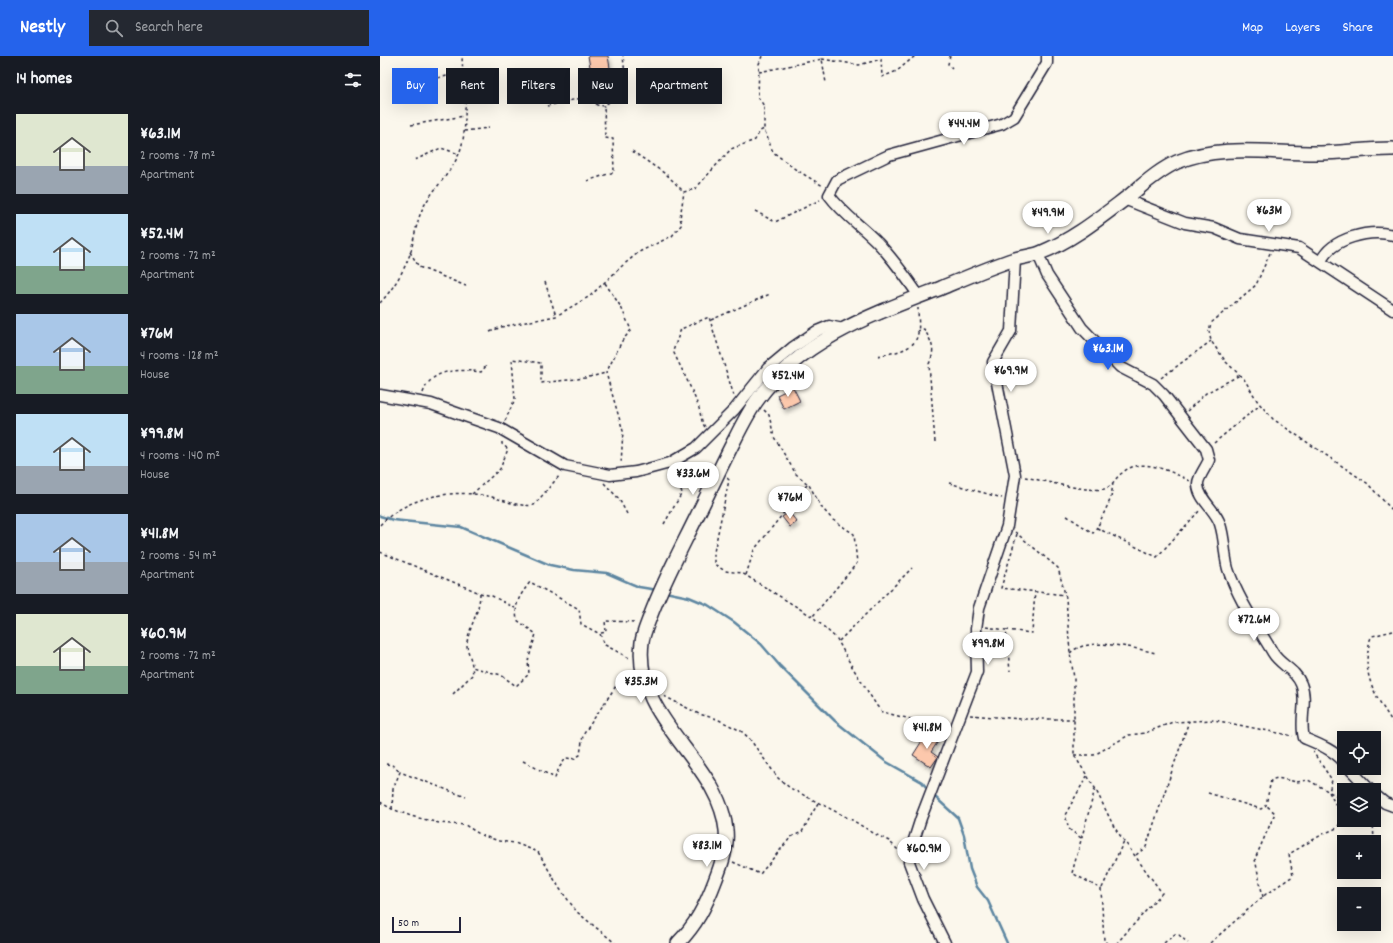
<!DOCTYPE html>
<html lang="en">
<head>
<meta charset="utf-8">
<style>
	body { margin:0; font-family:Dekko,sans-serif; background:#242831; color:#f1f3f6; height:100vh; display:flex; flex-direction:column; font-size:15px; white-space:nowrap }
	* { box-sizing:border-box; margin:0 }
	p { font-size:13px; color:#9ea1a6 }
	.icon { flex:none; width:22px; height:22px; fill:none; stroke:currentColor; stroke-width:2; stroke-linecap:round; stroke-linejoin:round }
	.map { position:relative; flex:1; overflow:hidden }
	.sheet { display:flex; flex-direction:column; background:#171b24; width:380px }
	.sheet>* { flex:none }
	.guide { position:absolute; left:12px; top:12px; width:380px; height:36px; display:flex; gap:8px }
	.buttons { position:absolute; left:957px; top:675px; display:grid; gap:8px }
	.buttons a { display:grid; place-items:center; width:44px; height:44px; border-radius:0px; background:#171b24; box-shadow:0 4px 16px #0002; font-size:20px }
	.scale { position:absolute; left:12px; bottom:10px; width:69px; box-sizing:border-box; padding-left:4px; border:2px solid #22223b; border-top:0; font-size:11px; line-height:14px; white-space:nowrap; color:#22223b; -webkit-text-stroke:3px #fbf7ec; paint-order:stroke }
	.price { position:absolute; translate:-50% -34px; padding:0 9px; border-radius:14px; background:#fff; color:#222; font-size:13px; line-height:26px; filter:drop-shadow(0 1px 2px #0008) }
	.price::after { content:''; position:absolute; left:50%; top:24px; width:12px; height:9px; margin-left:-6px; background:inherit; clip-path:polygon(0 0,100% 0,50% 100%) }
	.price.active { background:#2563eb; color:#fff }
	ul { padding:0; list-style:none }
	li { display:flex; align-items:center; gap:12px; height:100px; padding:0 16px }
	li span { display:grid; place-items:center; flex:none; width:112px; height:80px; border-radius:0px; color:#555 }
	li>.icon { margin-inline-start:auto }
	span .icon { width:48px; height:48px; fill:#fffc; stroke-width:1 }
	li b { font-size:17px }
	h2 { display:flex; justify-content:space-between; align-items:center; height:48px; padding:0 16px; font-size:17px }
	.pill { padding:0 14px; border-radius:0px; background:#171b24; box-shadow:0 4px 16px #0002; font-size:14px; line-height:36px }
	.pill.active { background:#2563eb; color:#fff }
	header { display:flex; align-items:center; gap:24px; box-sizing:border-box; height:56px; padding:0 20px; background:#2563eb; color:#fff }
	header strong { font-size:19px }
	nav { display:flex; gap:22px; margin-inline-start:auto; font-size:14px }
	.search { width:280px; height:36px; background:#242831; display:flex; align-items:center; gap:10px; box-sizing:border-box; padding:0 14px; border-radius:0px; color:#9ea1a6; font-size:15px }
	main { display:flex; flex:1; min-height:0 }
	.map>svg:first-child { display:block }
</style>
</head>
<body>
<header>
<strong>Nestly</strong>
<div class="search"><svg class="icon" aria-label="search" viewBox="0 0 24 24"><circle cx="10" cy="10" r="6"/><path d="M15 15l6 6"/></svg>Search here</div>
<nav><a>Map</a><a>Layers</a><a>Share</a></nav>
</header>
<main>
<section class="sheet">
<h2>14 homes<svg class="icon" aria-label="filters" viewBox="0 0 24 24"><path d="M4 7h16M4 17h16"/><circle cx="9" cy="7" r="2"/><circle cx="15" cy="17" r="2"/></svg></h2>
<ul>
<li><span style="background:linear-gradient(#dfe7d0 65%,#9aa5b1 0)"><svg class="icon" aria-label="home" viewBox="0 0 24 24"><path d="M3 11l9-7 9 7M6 9v11h12V9"/></svg></span><div><b>¥63.1M</b><p>2 rooms · 78 m²</p><p>Apartment</p></div></li>
<li><span style="background:linear-gradient(#bfe0f5 65%,#7fa58c 0)"><svg class="icon" aria-label="home" viewBox="0 0 24 24"><path d="M3 11l9-7 9 7M6 9v11h12V9"/></svg></span><div><b>¥52.4M</b><p>2 rooms · 72 m²</p><p>Apartment</p></div></li>
<li><span style="background:linear-gradient(#a9c7e8 65%,#7fa58c 0)"><svg class="icon" aria-label="home" viewBox="0 0 24 24"><path d="M3 11l9-7 9 7M6 9v11h12V9"/></svg></span><div><b>¥76M</b><p>4 rooms · 128 m²</p><p>House</p></div></li>
<li><span style="background:linear-gradient(#bfe0f5 65%,#9aa5b1 0)"><svg class="icon" aria-label="home" viewBox="0 0 24 24"><path d="M3 11l9-7 9 7M6 9v11h12V9"/></svg></span><div><b>¥99.8M</b><p>4 rooms · 140 m²</p><p>House</p></div></li>
<li><span style="background:linear-gradient(#a9c7e8 60%,#9aa5b1 0)"><svg class="icon" aria-label="home" viewBox="0 0 24 24"><path d="M3 11l9-7 9 7M6 9v11h12V9"/></svg></span><div><b>¥41.8M</b><p>2 rooms · 54 m²</p><p>Apartment</p></div></li>
<li><span style="background:linear-gradient(#dfe7d0 65%,#7fa58c 0)"><svg class="icon" aria-label="home" viewBox="0 0 24 24"><path d="M3 11l9-7 9 7M6 9v11h12V9"/></svg></span><div><b>¥60.9M</b><p>2 rooms · 72 m²</p><p>Apartment</p></div></li>
</ul>
</section>
<div class="map">
<svg width="1013" height="887" viewBox="0 0 1013 887">
	<defs>
		<filter id="shadow"><feDropShadow dx="2" dy="4" stdDeviation="2" flood-color="#0004"/></filter>
	</defs>
	<rect width="100%" height="100%" fill="#fbf7ec"/>
	<filter id="ink" filterUnits="userSpaceOnUse"><feTurbulence type="fractalNoise" baseFrequency=".025" numOctaves="2"/><feDisplacementMap in="SourceGraphic" scale="8" xChannelSelector="R" yChannelSelector="G"/><feConvolveMatrix kernelMatrix="1 2 1 2 8 2 1 2 1" color-interpolation-filters="sRGB"/></filter>
	<g filter="url(#ink)">
		<g fill="none" stroke-linecap="round" stroke-linejoin="round">
			<g stroke="#5d86a1" stroke-width="2.5">
				<path d="M0 460 13 464 81 471 170 509 194 514 227 517 259 531 277 534"/>
				<path d="M285 536 309 541 328 549 354 566 381 588 400 610 455 665 505 705 542 726 546 731"/>
				<path d="M555 741 578 762 584 779 590 813 597 831 608 845 627 887"/>
			</g>
		</g>
		<g fill="#fcc8ac" stroke="#22223b" filter="url(#shadow)">
			<path d="M208 0H228L231 18 212 22Z"/>
			<path d="M413 331 420 345 404 353 397 339Z"/>
			<path d="M409 456 417 466 410 471 402 461Z"/>
			<path d="M547 677 559 684 551 696 558 701 551 711 533 699Z"/>
		</g>
		<g fill="none" stroke-linecap="round" stroke-linejoin="round">
			<g stroke="#22223b" stroke-width="13">
				<g id="minor">
					<path d="M744 143 805 167 834 172 860 183 919 192 1013 254"/>
					<path d="M658 198 667 219 702 272 740 311 773 328 784 339 826 393 829 404C826 411 817 423 818 429 819 444 836 454 840 468 845 483 844 499 848 513 858 543 877 570 893 597 900 609 916 614 921 628 928 644 919 664 924 682 938 688 954 694 964 706"/>
					<path d="M941 205C952 182 989 173 1013 179"/>
					<path d="M539 240C526 221 512 201 495 184 479 168 463 158 449 139L457 124 509 99 622 68 634 61 667 7V0"/>
					<path d="M0 339 51 348 119 372 185 410 230 419 256 416 290 407 316 392 354 354 388 312 412 292 437 275 449 270 463 273"/>
					<path d="M969 712 990 734"/>
					<path d="M994 738 1005 747 1013 750"/>
					<path d="M565 887 543 843 529 806 532 790 541 762 597 616 596 573 599 552 627 470 635 419 613 306 631 275 635 203"/>
				</g>
			</g>
			<g stroke="#22223b" stroke-width="16">
				<path id="tertiary" d="M298 887C316 869 326 849 335 825 341 810 348 791 346 774 339 704 252 664 262 586 263 578 267 569 270 561 283 526 301 493 317 460 330 434 342 408 355 383 362 369 369 355 378 343 422 283 494 258 561 232 585 222 610 211 635 203 643 201 652 200 660 197 693 184 721 161 749 140 764 128 779 114 797 106 842 87 893 98 941 97 965 96 989 93 1013 93"/>
			</g>
			<g stroke="#22223b" stroke-width="1.5" stroke-dasharray="3 3" stroke-linecap="butt">
				<path d="M382 0 379 8 378 41 384 50V73L393 96 415 113 443 130"/>
				<path d="M570 0 568 8 572 12"/>
				<path d="M442 3 479 9 501 3 502 21 517 15 535 0"/>
				<path d="M379 16 442 3 446 27"/>
				<path d="M52 23 82 17"/>
				<path d="M167 50 210 40 217 49 224 50 233 43 247 37 243 0"/>
				<path d="M31 69 84 60"/>
				<path d="M84 75 109 72"/>
				<path d="M252 95 287 119 304 136"/>
				<path d="M35 104 61 92 79 98"/>
				<path d="M207 125 234 116 233 83 225 82 224 50"/>
				<path d="M375 155 395 166 440 144"/>
				<path d="M30 196 39 211 86 230"/>
				<path d="M890 197 876 229 831 267 829 275 831 285 846 306 864 323 878 346 893 363 987 427 1013 455"/>
				<path d="M165 226 176 260"/>
				<path d="M225 227 241 251 251 274 242 285 226 317 243 375 241 408"/>
				<path d="M0 247C13 233 25 214 31 195 34 182 36 169 41 156 51 133 74 116 81 92 89 65 83 28 82 0"/>
				<path d="M331 264 390 238"/>
				<path d="M537 275 544 273C552 287 556 293 549 308L555 386"/>
				<path d="M110 276 121 271 176 260 210 240 242 210 259 196 292 180 302 168 300 162 304 136 315 133 351 93 375 84 380 75 384 73"/>
				<path d="M498 300C510 297 533 295 537 281 540 273 538 261 538 252"/>
				<path d="M781 322 831 285"/>
				<path d="M43 337C51 312 79 313 101 316L106 310"/>
				<path d="M384 354 389 359 394 381 416 418 429 429 442 452 453 464 474 478 477 507 433 560"/>
				<path d="M807 355 826 337 860 319"/>
				<path d="M125 365 135 343 132 303 161 307V327L205 322 226 317"/>
				<path d="M325 371C320 364 321 355 317 347 310 329 301 312 293 295L301 273 329 261 354 340"/>
				<path d="M834 387 880 349"/>
				<path d="M645 421C665 425 705 436 724 433 732 431 735 422 742 417 761 400 790 415 810 425"/>
				<path d="M347 422 349 424 334 496V508L345 515 362 517 433 561 457 583 471 609 497 650 502 656 551 668 563 678"/>
				<path d="M224 427 239 443 247 458"/>
				<path d="M569 427 622 442"/>
				<path d="M733 427 731 442 717 472 777 501 820 454"/>
				<path d="M92 438 120 413 128 393 122 388V384"/>
				<path d="M687 460 713 477 717 471"/>
				<path d="M284 468 302 437 295 416"/>
				<path d="M0 469C27 440 74 432 112 441 126 445 139 451 154 449L180 419"/>
				<path d="M635 476 678 512 686 542 690 597 694 622V699L715 732 734 771 782 837 737 887"/>
				<path d="M637 478 621 532 685 539"/>
				<path d="M0 496 100 537 112 540 135 552"/>
				<path d="M366 519 374 494 406 454V451L428 428"/>
				<path d="M100 537C100 555 90 569 87 586 86 594 92 603 92 611L121 619 136 630 149 618 148 605 156 578 137 564C134 546 140 540 150 526L199 553 201 568 220 578 225 589 251 603"/>
				<path d="M606 571 626 574 630 615"/>
				<path d="M626 574 652 577 655 535"/>
				<path d="M1013 575 992 580C989 584 989 590 988 595 983 623 999 645 1013 667"/>
				<path d="M221 577 226 576 225 565 256 566"/>
				<path d="M459 585 532 512"/>
				<path d="M690 597C707 580 754 592 776 597"/>
				<path d="M73 638 93 618 92 611"/>
				<path d="M284 640 319 658 337 663 361 675 369 682 398 722 410 732 472 764 495 778 509 785 520 796"/>
				<path d="M590 659 641 663H694"/>
				<path d="M694 699H714L749 679 765 677 793 666 834 664 913 680"/>
				<path d="M143 705 175 722 179 712 186 702 193 703 200 699 203 679 240 624 251 620 254 622"/>
				<path d="M6 708 12 709 20 716"/>
				<path d="M715 733 692 817 721 833 724 885 727 887"/>
				<path d="M828 737 881 753 886 749 891 724 897 722 917 726 928 724 964 744"/>
				<path d="M0 746 12 753 31 760 59 767 85 769 101 779 119 785 135 787 158 796 180 833 197 856 235 887"/>
				<path d="M12 753 13 733 20 716 86 741"/>
				<path d="M994 757 997 752"/>
				<path d="M993 764 994 786"/>
				<path d="M701 782 689 773 685 759 707 720"/>
				<path d="M994 787V788"/>
				<path d="M756 799 766 791 809 665"/>
				<path d="M353 806 380 818 411 781 422 776 438 747"/>
				<path d="M722 832 744 785"/>
				<path d="M883 841 875 803 895 757 887 750"/>
				<path d="M784 887 795 878 799 879 808 887"/>
				<path d="M830 887 886 838 913 820 909 798 943 778 957 772 963 763 949 736 952 724 933 696"/>
			</g>
			<use href="#minor" stroke="#fbf7ec" stroke-width="10"/>
			<use href="#tertiary" stroke="#fbf7ec" stroke-width="13"/>
		</g>
	</g>
</svg>
<div class="buttons">
<a><svg class="icon" aria-label="locate" viewBox="0 0 24 24"><circle cx="12" cy="12" r="6"/><path d="M12 2v4M12 18v4M2 12h4M18 12h4"/></svg></a>
<a><svg class="icon" aria-label="layers" viewBox="0 0 24 24"><path d="M12 4l9 5-9 5-9-5zM3 14l9 5 9-5"/></svg></a>
<a>+</a>
<a>−</a>
</div>
<div class="scale">50 m</div>
<b class="price" style="left:584px;top:90px">¥44.4M</b>
<b class="price" style="left:889px;top:177px">¥63M</b>
<b class="price" style="left:668px;top:179px">¥49.9M</b>
<b class="price active" style="left:728px;top:315px">¥63.1M</b>
<b class="price" style="left:631px;top:337px">¥69.9M</b>
<b class="price" style="left:408px;top:342px">¥52.4M</b>
<b class="price" style="left:313px;top:440px">¥33.6M</b>
<b class="price" style="left:410px;top:464px">¥76M</b>
<b class="price" style="left:874px;top:586px">¥72.6M</b>
<b class="price" style="left:608px;top:610px">¥99.8M</b>
<b class="price" style="left:261px;top:648px">¥35.3M</b>
<b class="price" style="left:547px;top:694px">¥41.8M</b>
<b class="price" style="left:327px;top:812px">¥83.1M</b>
<b class="price" style="left:544px;top:815px">¥60.9M</b>
<div class="guide">
<a class="pill active">Buy</a>
<a class="pill">Rent</a>
<a class="pill">Filters</a>
<a class="pill">New</a>
<a class="pill">Apartment</a>
</div>
</div>
</main>
</body>
</html>
